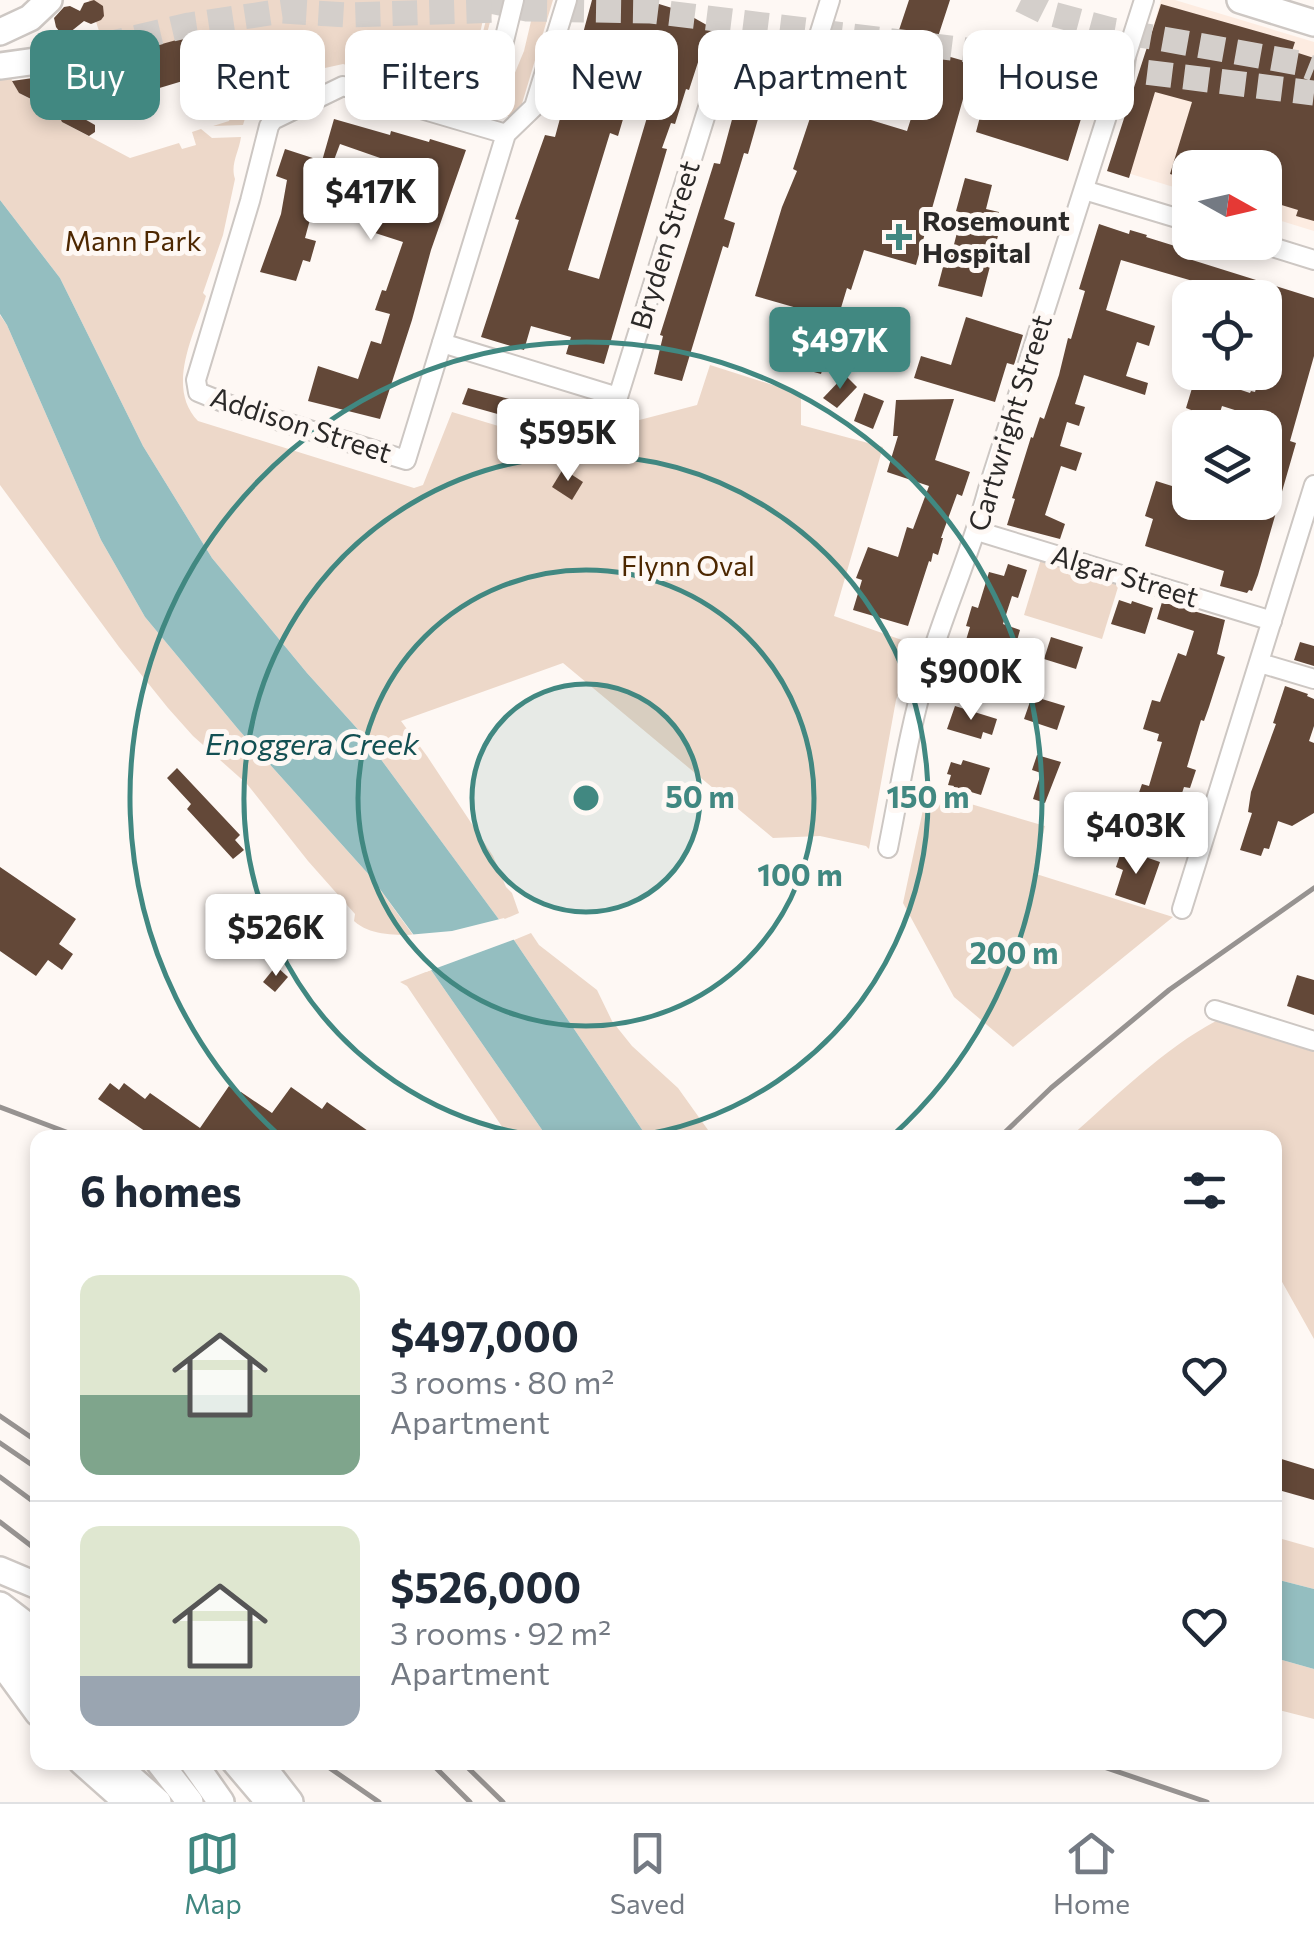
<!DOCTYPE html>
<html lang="en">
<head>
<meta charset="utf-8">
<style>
	body { margin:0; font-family:Commissioner,sans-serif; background:#f2f2f3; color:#1f2937; height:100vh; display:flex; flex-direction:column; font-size:38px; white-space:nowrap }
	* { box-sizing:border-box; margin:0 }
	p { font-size:32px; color:#747a83 }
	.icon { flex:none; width:55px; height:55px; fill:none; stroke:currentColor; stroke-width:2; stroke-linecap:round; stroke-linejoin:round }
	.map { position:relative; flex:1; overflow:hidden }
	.drawer { position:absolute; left:30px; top:1130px; width:1252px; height:640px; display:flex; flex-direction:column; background:#fff; border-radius:20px; box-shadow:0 5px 15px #0003 }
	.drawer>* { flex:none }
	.hud { position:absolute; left:30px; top:30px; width:1255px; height:90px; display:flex; gap:20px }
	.needle { width:65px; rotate:98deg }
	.controls { position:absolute; left:1172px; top:150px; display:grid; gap:20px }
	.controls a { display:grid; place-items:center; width:110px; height:110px; border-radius:20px; background:#fff; box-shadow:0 5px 15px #0003; font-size:50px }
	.price { position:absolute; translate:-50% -85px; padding:0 22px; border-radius:10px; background:#fff; color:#222; font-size:32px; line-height:65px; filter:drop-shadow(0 2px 5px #0008) }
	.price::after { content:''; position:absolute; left:50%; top:60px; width:30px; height:22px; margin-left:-15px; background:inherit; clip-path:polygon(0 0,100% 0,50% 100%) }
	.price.on { background:#418881; color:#fff }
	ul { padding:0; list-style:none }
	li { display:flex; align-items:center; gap:30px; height:250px; padding:0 50px }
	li+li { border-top:2px solid #e0e1e3 }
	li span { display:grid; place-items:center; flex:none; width:280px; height:200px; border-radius:20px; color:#555 }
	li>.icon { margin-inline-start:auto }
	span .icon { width:120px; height:120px; fill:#fffc; stroke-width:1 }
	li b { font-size:42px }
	h2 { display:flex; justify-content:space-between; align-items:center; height:120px; padding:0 50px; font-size:42px }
	.pill { padding:0 35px; border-radius:20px; background:#fff; box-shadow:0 5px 15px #0003; font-size:35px; line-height:90px }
	.pill.on { background:#418881; color:#fff }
	.tab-bar { display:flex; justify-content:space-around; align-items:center; height:140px; border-top:2px solid #e0e1e3; background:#fff; font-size:28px; color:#747a83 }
	.tab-bar a { display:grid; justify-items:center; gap:5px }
	.tab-bar .on { color:#418881 }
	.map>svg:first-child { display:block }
</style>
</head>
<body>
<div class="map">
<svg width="1314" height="1802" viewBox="0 0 1314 1802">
	<rect width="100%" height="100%" fill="#fef8f4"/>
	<path fill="#fdece1" d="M1161 0H1175L1314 42V231L1265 216V168H1190V192L1111 168Z"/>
	<g fill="#edd8c9">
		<path d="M89 0H487L481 29 470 62 482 36 491 0H494C491 24 484 49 470 69L462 68 455 73 451 96 343 64 325 68 265 100 250 116 246 115 243 125 213 126 229 121 237 98 216 30 108 59Z"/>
		<path d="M536 0H553L521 107 515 115 509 117 503 112 502 104 524 51Z"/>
		<path d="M11 78 19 93 59 114 62 122 130 158 179 143 182 149 196 145 192 132 201 129 212 138 241 137C239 152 230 164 235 179L223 235 203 293 206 296C195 333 165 387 198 421L414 488 423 485 452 412 535 437 550 399 624 424 697 405 710 365 801 394V425L883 447 834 616 916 645 896 700 869 849 866 846 820 836 773 838 563 663 401 721 427 756 493 856 506 887 512 893 519 913 500 921 363 735 307 673 212 558 143 446 60 278 0 200V79Z"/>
		<path d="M0 315 7 325 101 540 145 617 238 729 371 877 413 935C393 935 369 935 354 921L355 914 308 861 247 784 193 736 168 708 119 647 0 485Z"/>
		<path d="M1041 559 1119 584 1102 639 1024 615Z"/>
		<path d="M927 791 1045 826 1033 873 1173 917 1013 1047 954 997 903 903Z"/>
		<path d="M531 933 539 945 597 990 612 1021 632 1046 678 1088 713 1137H647L514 940Z"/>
		<path d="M431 970 547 1137H509L407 986 400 982Z"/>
		<path d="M1216 1021 1314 1052V1339L1281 1280 1275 1279V1138L1070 1137C1113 1099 1166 1047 1216 1021Z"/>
		<path d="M1275 1537 1314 1548V1589L1275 1579Z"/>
		<path d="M1275 1658 1314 1669V1719L1275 1709Z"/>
	</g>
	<g fill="#94bec0">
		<path d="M0 200 60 278 143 446 212 558 307 673 363 735 514 940 647 1137H547L431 970 413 934 371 877 238 729 145 617 101 540 7 325 0 314Z"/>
		<path d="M1275 1579 1314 1589V1669L1275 1658Z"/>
	</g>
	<path fill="#fef8f4" d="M504 918 518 938 426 972 407 935 452 931Z"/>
	<g fill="#634838" fill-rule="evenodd">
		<path d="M94 0 103 6 104 16 101 20 91 24 84 21 69 33 59 31 56 27 54 18 64 7 70 6 80 11 84 3Z"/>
		<path d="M592 0H646L672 8 673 6 728 37 702 50 689 90 686 89 675 124 671 123 662 148 667 149 604 364 566 354 571 337 531 326 524 350 481 337 519 220 515 219 545 135 555 137ZM642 34 670 40 599 279 568 270 610 133 618 136 635 79 628 76Z"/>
		<path d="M909 0H950L933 52 1088 96 1068 161 976 132 987 90 967 85 916 265 864 250 851 290 847 288 821 374 796 367 809 322 801 320 804 310 755 296 782 207 797 171 793 169 815 103 907 131 915 106 839 84 853 38 892 51Z"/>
		<path d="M1161 4 1295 42 1292 51 1314 58V221L1296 216 1298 210 1265 200V168H1190V180L1170 174 1192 102 1155 92 1129 178 1107 171Z"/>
		<path d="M191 36 194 49 189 50 196 77 103 105 91 66 111 58Z"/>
		<path d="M90 66 67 109 95 125V132L89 136 62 122 57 112 19 93 12 81 68 73Z"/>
		<path d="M741 75 768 84 748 154 744 153 724 219 735 223 728 248 723 246 682 381 654 374 663 336 660 335 714 163 720 164 737 101 735 100Z"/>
		<path d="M334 119 390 135 391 131 429 142 430 139 466 150 431 250 412 320 380 419 308 401 318 366 358 379 371 341 381 344 390 314 375 310 382 290 386 291 403 242 369 231 376 211 348 204 353 191 380 199 391 164 382 162 383 159 340 144 322 192 318 190 305 238 316 241 310 262 303 260 296 281 260 272 281 214 287 180 276 176 285 149 322 161Z"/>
		<path d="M965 178 992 185 986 209 999 212 997 218 999 219 1000 228 982 297 938 286 943 267 948 268 962 213 956 211Z"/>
		<path d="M1099 224 1129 234 1130 230 1147 235 1146 237 1191 251 1189 259 1314 298V356L1290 441 1296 443 1258 575 1252 591 1249 590 1247 593 1220 586 1224 571 1145 546 1153 519 1145 516 1156 481 1172 486 1187 437 1190 438V502H1265V447L1273 422 1222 406 1215 428H1186L1191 410 1186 408 1196 375 1250 393 1251 391 1255 392 1261 372H1265V360L1280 312 1277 310 1280 301 1259 293 1257 298H1198L1203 284 1121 260 1106 310 1155 326 1149 346 1137 342 1126 376 1148 383 1145 395 1084 375 1075 404 1085 407 1079 426 1067 422 1060 446 1082 453 1076 471 1061 466 1045 515 1065 524 1060 539 1007 525 1015 499 1012 498 1031 437 1033 438 1040 417 1044 419 1059 375 1068 338 1071 339 1085 291 1079 289Z"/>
		<path d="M1187 312H1190V356L1175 351Z"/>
		<path d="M966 317 1023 335 1014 365 1007 363 995 402 914 378 921 356 951 365Z"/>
		<path d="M856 333 876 338 868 366 848 361Z"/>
		<path d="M845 375 857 387 837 408 823 398Z"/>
		<path d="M468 388 520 402 512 418 462 404Z"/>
		<path d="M864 393 884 401 873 429 854 421Z"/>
		<path d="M954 399 935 460 970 472 962 496 957 494 941 538H943L938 555 933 553 931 562 929 561 908 626 853 610 862 580 856 578 868 547 898 557 907 527 913 529 929 486 887 472 898 436H893L896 400Z"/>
		<path d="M563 469 583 482 572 500 552 487Z"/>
		<path d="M1008 564 1027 570 1018 598 1012 596 1003 624 1020 630 1014 651 982 641 974 666 997 673 991 691 954 679 970 627 966 626 972 606 978 608 989 572 1004 576Z"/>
		<path d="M1119 600 1131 604 1132 601 1153 608 1145 634 1111 624Z"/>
		<path d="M1162 602 1225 620 1217 654 1225 657 1209 707 1204 721 1201 720 1187 767 1196 770 1190 788 1184 787 1168 836 1138 827 1145 804 1136 801 1142 784 1149 786 1162 742 1157 741 1159 734 1143 729 1152 700 1160 702 1178 653 1186 656 1194 631 1157 619Z"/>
		<path d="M1051 637 1083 647 1076 669 1044 659Z"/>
		<path d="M1300 642 1314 646V666L1294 660Z"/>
		<path d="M1285 686 1308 694 1307 696 1314 699V726L1309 741 1314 743V813L1292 826 1278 821 1269 849 1264 848 1261 856 1240 850 1252 813 1248 812 1251 792 1276 724 1273 723Z"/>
		<path d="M1032 696 1065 706 1057 730 1024 719Z"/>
		<path d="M955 706 997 719 992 735 983 732 981 739 947 729Z"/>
		<path d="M1037 755 1061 762 1045 803 1033 799 1041 773 1032 770Z"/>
		<path d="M963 760 990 768 981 795 971 792 970 796 952 791 954 786 948 785 951 775 947 774 951 762 961 765Z"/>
		<path d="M177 768 240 835 235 840 244 850 233 859 187 809 191 804 167 778Z"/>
		<path d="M1099 820 1129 830 1123 849 1086 837 1090 825 1097 827Z"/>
		<path d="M1122 849 1160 862 1145 905 1115 895 1123 870 1116 867Z"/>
		<path d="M0 867 76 919 59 944 73 954 62 970 48 960 36 976 0 951Z"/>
		<path d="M276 966 288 977 275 992 263 982Z"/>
		<path d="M1297 975 1314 980V1015L1287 1006Z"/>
		<path d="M110 1083 119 1090 124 1083 145 1099 150 1093 200 1128 229 1086 240 1094 241 1092 272 1113 291 1087 322 1109 327 1102 378 1138H165L155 1131 152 1136 98 1099Z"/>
		<path d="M1275 1457 1314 1469V1500L1275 1489Z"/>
	</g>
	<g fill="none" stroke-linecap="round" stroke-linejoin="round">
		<g stroke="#d4cfcb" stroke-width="25" stroke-dasharray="25 12" stroke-linecap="butt">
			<path d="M486 0 527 9 651 11 1314 93"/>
			<path d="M1021 0 1045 12 1112 30 1299 63 1314 69"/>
			<path d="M100 46 189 25 283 11 349 15 502 10"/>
		</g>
		<g stroke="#cdc7c3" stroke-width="22">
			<g id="minor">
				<path d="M469 122 503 45 514 0"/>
				<path d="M506 134 343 86 273 120 269 126 250 201 196 380 198 392 235 407 406 460 506 134 534 107 567 0"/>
				<path d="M1084 190 1190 222"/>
				<path d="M1256 242 1314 260"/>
				<path d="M442 343 618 397 719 72C724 65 729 62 737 57 768 41 778 65 807 59L815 48 830 0"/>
				<path d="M977 531 1272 621"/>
				<path d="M1260 663 1314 679"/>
				<path d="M888 848C900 788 910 725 928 666 946 606 972 550 988 489L1144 0"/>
				<path d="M1182 909 1314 485"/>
				<path d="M1215 1010 1314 1041"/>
			</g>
		</g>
		<g stroke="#cdc7c3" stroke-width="30">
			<g id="highway">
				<path d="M1240 0 1314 23"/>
				<path d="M0 32 30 18 49 0"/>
				<path d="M0 66 65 57 100 46"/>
				<path d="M0 1570 38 1586"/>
				<path d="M0 1605 38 1634"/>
				<path d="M0 1629 38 1659"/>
				<path d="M0 1655 38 1685"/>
				<path d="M11 1676 38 1713"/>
				<path d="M82 1762 127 1802"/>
				<path d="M113 1762 158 1802"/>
				<path d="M159 1762 190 1802"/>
				<path d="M193 1762 221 1802"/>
				<path d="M235 1762 269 1802"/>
				<path d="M259 1762 290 1802"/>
			</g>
		</g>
		<use href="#minor" stroke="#fff" stroke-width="18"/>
		<use href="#highway" stroke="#fff" stroke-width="25"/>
		<g stroke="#979391" stroke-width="5">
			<path d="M0 1107 82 1138"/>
			<path d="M999 1138 1051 1088 1169 990 1314 888"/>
			<path d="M0 1416 38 1442"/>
			<path d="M0 1443 38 1469"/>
			<path d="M0 1477 38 1505"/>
			<path d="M0 1522 38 1551"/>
			<path d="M321 1762 379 1802"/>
			<path d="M430 1762 470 1802"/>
			<path d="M462 1762 503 1802"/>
			<path d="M1089 1762 1207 1802"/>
		</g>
	</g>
	<circle cx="586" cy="798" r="114" fill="#418881" fill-opacity=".12"/>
	<g fill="none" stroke="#418881" stroke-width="5">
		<circle cx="586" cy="798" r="114"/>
		<circle cx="586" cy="798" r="228"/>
		<path d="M544 1137A342 342 0 1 1 628 1137"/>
		<path d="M281 1137A456 456 0 1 1 891 1137"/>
	</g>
	<path fill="#418881" stroke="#fef8f4" stroke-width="4" d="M894 222h10v10h10v10h-10v10h-10v-10h-10v-10h10z"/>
	<g text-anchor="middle" stroke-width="10" stroke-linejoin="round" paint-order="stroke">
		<g font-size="28" font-weight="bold" fill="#2b2928" stroke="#fef8f4" text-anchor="start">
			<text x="922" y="231">Rosemount<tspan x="922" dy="32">Hospital</tspan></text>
		</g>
		<g font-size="28" fill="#4d2700" stroke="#fef8f4">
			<text x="133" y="251">Mann Park</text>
			<text x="688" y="576">Flynn Oval</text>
		</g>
		<g font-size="28" fill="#2b2928" stroke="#fef8f4">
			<text transform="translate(665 245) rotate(-73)" y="10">Bryden Street</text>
			<text transform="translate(1010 423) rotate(-73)" y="10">Cartwright Street</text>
			<text transform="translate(301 425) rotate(18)" y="10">Addison Street</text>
			<text transform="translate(1125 576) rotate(17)" y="10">Algar Street</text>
		</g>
		<g font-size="30" font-style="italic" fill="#135053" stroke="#fef8f4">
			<text x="312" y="755">Enoggera Creek</text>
		</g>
	</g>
	<circle cx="586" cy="798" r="15" fill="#418881" stroke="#fef8f4" stroke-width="5"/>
	<g font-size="30" text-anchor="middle" font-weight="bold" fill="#418881" stroke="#fef8f4" stroke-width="10" stroke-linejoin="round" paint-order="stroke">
		<text x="700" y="808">50 m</text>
		<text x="928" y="808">150 m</text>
		<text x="800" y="886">100 m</text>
		<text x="1014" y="964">200 m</text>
	</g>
</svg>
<div class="controls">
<a><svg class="needle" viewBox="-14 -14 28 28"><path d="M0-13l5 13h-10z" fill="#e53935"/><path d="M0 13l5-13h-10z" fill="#747a83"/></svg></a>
<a><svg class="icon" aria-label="locate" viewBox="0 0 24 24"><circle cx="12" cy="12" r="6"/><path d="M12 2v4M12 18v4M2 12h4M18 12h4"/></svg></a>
<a><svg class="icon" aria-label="layers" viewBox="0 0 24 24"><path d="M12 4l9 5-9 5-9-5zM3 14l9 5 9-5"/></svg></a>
</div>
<b class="price" style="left:371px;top:243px">$417K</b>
<b class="price on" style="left:840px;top:392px">$497K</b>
<b class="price" style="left:568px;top:484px">$595K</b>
<b class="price" style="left:971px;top:723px">$900K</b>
<b class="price" style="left:1136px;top:877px">$403K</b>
<b class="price" style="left:276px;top:979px">$526K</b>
<div class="hud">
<a class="pill on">Buy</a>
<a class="pill">Rent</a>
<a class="pill">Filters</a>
<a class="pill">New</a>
<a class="pill">Apartment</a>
<a class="pill">House</a>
</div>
<section class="drawer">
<h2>6 homes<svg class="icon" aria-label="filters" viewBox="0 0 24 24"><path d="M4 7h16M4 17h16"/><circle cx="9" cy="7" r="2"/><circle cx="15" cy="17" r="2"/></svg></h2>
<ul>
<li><span style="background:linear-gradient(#dfe7d0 60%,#7fa58c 0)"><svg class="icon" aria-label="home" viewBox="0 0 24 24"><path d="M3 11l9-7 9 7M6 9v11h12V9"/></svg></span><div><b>$497,000</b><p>3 rooms · 80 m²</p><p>Apartment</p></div><svg class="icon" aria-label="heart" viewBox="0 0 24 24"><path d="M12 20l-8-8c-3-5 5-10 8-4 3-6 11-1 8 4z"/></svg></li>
<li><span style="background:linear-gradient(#dfe7d0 75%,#9aa5b1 0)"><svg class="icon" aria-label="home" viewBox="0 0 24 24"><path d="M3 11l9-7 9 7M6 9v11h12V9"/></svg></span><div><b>$526,000</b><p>3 rooms · 92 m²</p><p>Apartment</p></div><svg class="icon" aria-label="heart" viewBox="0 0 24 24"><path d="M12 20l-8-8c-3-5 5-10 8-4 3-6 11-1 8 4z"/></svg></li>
</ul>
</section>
</div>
<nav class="tab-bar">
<a class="on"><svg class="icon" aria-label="map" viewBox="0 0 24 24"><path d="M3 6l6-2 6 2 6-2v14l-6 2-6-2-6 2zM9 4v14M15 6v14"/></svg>Map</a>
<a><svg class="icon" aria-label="saved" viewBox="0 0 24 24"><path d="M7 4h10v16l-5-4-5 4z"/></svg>Saved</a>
<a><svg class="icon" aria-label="home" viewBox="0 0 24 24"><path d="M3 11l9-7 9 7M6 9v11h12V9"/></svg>Home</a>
</nav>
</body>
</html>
